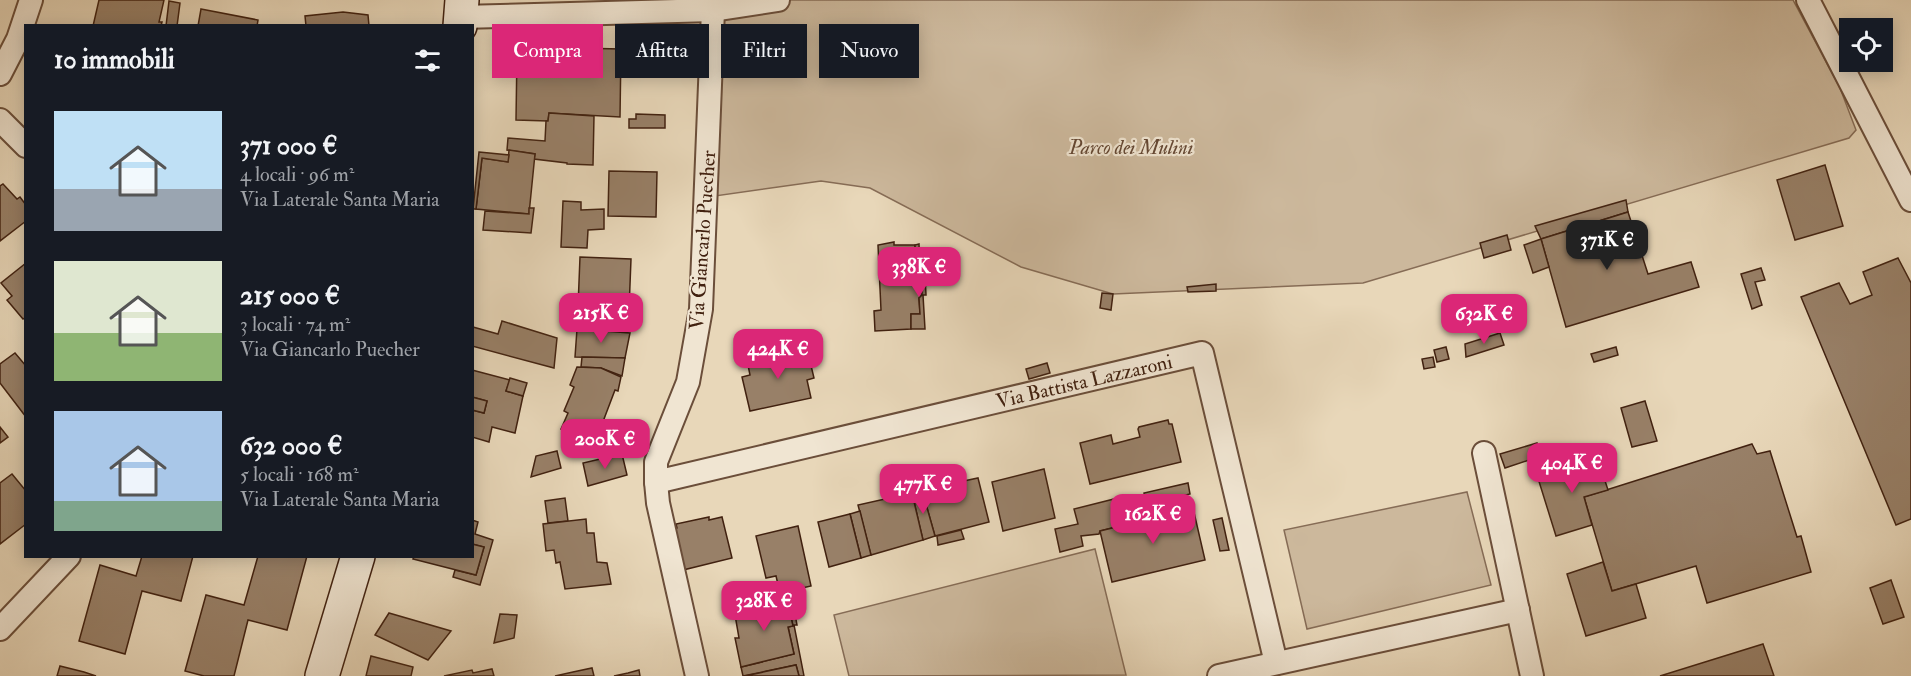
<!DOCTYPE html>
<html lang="it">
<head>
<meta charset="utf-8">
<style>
	body { margin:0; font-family:"IM FELL Double Pica",serif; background:#242831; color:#f1f3f6; height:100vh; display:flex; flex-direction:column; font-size:22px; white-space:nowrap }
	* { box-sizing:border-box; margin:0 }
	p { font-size:20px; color:#9ea1a6 }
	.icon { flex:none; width:33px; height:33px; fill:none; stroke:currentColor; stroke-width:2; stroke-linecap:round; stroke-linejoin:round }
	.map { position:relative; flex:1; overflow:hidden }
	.sheet { position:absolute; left:24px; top:24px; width:450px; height:534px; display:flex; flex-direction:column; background:#171b24; border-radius:0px; box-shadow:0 3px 15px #0003 }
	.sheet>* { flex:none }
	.hud { position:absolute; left:492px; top:24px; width:570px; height:54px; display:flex; gap:12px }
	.buttons { position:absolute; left:1839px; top:18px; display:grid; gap:12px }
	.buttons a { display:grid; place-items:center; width:54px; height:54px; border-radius:0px; background:#171b24; box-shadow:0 3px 15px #0003; font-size:30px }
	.price { position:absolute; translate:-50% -51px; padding:0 14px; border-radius:12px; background:#db2777; color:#fff; font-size:20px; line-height:39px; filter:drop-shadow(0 2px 3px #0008) }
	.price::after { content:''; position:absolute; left:50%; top:36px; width:18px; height:14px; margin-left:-9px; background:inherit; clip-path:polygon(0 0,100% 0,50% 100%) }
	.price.selected { background:#222; color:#fff }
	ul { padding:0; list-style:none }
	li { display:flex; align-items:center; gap:18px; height:150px; padding:0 30px }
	li span { display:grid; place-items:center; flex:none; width:168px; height:120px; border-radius:0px; color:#555 }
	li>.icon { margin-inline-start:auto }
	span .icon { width:72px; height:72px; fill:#fffc; stroke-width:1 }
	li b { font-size:26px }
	h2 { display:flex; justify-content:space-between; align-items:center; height:72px; padding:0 30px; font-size:26px }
	.tag { padding:0 21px; border-radius:0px; background:#171b24; box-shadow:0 3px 15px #0003; font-size:21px; line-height:54px }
	.tag.selected { background:#db2777; color:#fff }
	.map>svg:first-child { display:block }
</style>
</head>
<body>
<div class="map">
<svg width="1911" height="676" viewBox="0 0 1911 676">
	<rect width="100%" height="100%" fill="#e8d7b9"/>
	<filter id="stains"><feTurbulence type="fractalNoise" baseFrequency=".00333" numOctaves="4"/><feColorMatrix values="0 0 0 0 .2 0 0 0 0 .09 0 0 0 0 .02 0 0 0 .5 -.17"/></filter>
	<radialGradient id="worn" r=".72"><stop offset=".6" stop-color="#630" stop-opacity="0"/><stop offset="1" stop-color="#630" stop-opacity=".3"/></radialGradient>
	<g fill="#ccb89c" stroke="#866c56" stroke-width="1.5">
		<path d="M700 0H1793L1840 88 1856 130 1849 138 1363 283 1113 294 1021 267 870 188 821 181 701 198 702 43Z"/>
		<path d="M1467 492 1491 585 1307 629 1284 530Z"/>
		<path d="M1095 549 1126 675 849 676 834 615Z"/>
	</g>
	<g fill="#988068" stroke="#412110" stroke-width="1.5">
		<path d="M99 0H164L159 22H162L161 26H93Z"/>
		<path d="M169 1 180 3 177 26H166Z"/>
		<path d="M201 9 258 20 257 26H198Z"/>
		<path d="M343 12 368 15 369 26H306L305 16Z"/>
		<path d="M575 48 621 49 620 117 549 113 548 121 516 120 517 53 575 54Z"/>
		<path d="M549 113 594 116 593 165 567 164V163L534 159 535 154 507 150 508 138 545 141 546 121H548Z"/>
		<path d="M636 114 665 115V128H629V119H636Z"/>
		<path d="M509 150 535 154 529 214 476 209 482 158 508 162Z"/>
		<path d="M479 152 509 155 508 162 482 158 476 209H473Z"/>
		<path d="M1825 165 1843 226 1795 240 1777 180Z"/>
		<path d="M609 171 657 172 656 217 608 216Z"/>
		<path d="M3 184 17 199 20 197 26 205V221L0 241V186Z"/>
		<path d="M1626 200 1628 212 1541 239 1535 226Z"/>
		<path d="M563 201 581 202V210L604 209V229L588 230 587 248 561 247Z"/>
		<path d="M529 208H534L531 233 483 230 485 211 529 214Z"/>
		<path d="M1628 212 1648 274 1691 262 1699 287 1566 327 1541 239Z"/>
		<path d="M1507 235 1511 250 1484 258 1480 243Z"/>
		<path d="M1541 239 1549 267 1533 273 1524 245Z"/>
		<path d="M894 242V245H915L917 276 922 278V295L919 298 920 314H911V329L875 331 874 311 881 310 878 245Z"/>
		<path d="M919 244 920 276H925L926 295H923L925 329H911V314H920L919 298 922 295V278L917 276 915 245Z"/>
		<path d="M580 257 631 259 629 310 578 307Z"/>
		<path d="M1898 258 1911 283V519L1896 525 1801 297 1839 283 1850 304 1872 295 1863 272Z"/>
		<path d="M26 263V317L23 319 7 300 12 296 1 283Z"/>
		<path d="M1761 268 1765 280 1755 282 1762 305 1752 309 1741 274Z"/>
		<path d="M1216 284V291L1188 292 1187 287Z"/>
		<path d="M1102 293 1113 294 1111 310 1100 308Z"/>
		<path d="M502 321 557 338 554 368 472 346 473 327 498 334Z"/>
		<path d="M577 329 630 333 625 358 575 357Z"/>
		<path d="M1500 333 1504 345 1466 357 1465 344Z"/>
		<path d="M1446 347 1449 359 1437 362 1434 350Z"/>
		<path d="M1616 347 1618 355 1594 362 1591 354Z"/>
		<path d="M807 349 814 378 807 380 811 398 750 411 742 377 750 375 747 360 766 356V359Z"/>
		<path d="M15 353 26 366V417L0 383V364Z"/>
		<path d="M582 357 625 358 622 376 601 368 581 367Z"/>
		<path d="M1433 357 1435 367 1424 369 1422 359Z"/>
		<path d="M1047 363 1050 373 1029 379 1026 369Z"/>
		<path d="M577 367 601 368 621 377 618 391 615 390 596 440 593 438 592 442 561 429 568 413 564 411 574 387 570 385Z"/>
		<path d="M472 370 510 380 506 391 523 396 515 433 492 427 489 442 472 437V410L484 413 487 401 472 397Z"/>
		<path d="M510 378 527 383 523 396 506 391Z"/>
		<path d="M472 397 487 401 484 413 472 410Z"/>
		<path d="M1645 401 1657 441 1632 447 1621 408Z"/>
		<path d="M1168 420 1169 424H1172L1181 462 1090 484 1080 443 1111 435 1113 444 1140 437 1138 429 1139 427Z"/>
		<path d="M0 427 8 437 0 443Z"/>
		<path d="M1537 443 1541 456 1505 468 1500 454Z"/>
		<path d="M1752 444 1757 454 1770 451 1797 537 1801 536 1811 572 1707 603 1696 566 1612 591 1584 497Z"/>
		<path d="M557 451 561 468 531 477 536 456Z"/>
		<path d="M622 454 627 475 588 486 583 463Z"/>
		<path d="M1597 456 1608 490 1584 497 1592 525 1556 536 1537 475Z"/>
		<path d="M1044 469 1055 518 1003 531 992 482Z"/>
		<path d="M12 474 26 491V524L0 544V483Z"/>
		<path d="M978 478 989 522 935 536 922 490Z"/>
		<path d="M1188 483 1190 494 1146 504 1144 493Z"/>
		<path d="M922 490 935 536 923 540 912 493Z"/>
		<path d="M912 493 923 540 871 555 858 505Z"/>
		<path d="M565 498 568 521 548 523 545 501Z"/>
		<path d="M1118 498 1124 525 1100 531 1099 534 1081 536 1083 546 1060 552 1055 529 1078 524 1074 509Z"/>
		<path d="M1193 508 1205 560 1112 582 1100 531Z"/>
		<path d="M860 511 871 555 861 558 850 514Z"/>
		<path d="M850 514 861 558 829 567 818 522Z"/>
		<path d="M709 517V520L722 517 732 558 683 570 673 529 677 528 676 524Z"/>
		<path d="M1222 518 1229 550 1220 551 1213 520Z"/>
		<path d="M586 519 587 533H594L597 562 607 563 611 584 565 589 560 562 556 563 554 550 546 551 543 524Z"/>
		<path d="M472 520 478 522 475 534 493 540 480 585 453 577 455 570 476 575 484 547 472 544Z"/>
		<path d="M798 526 811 586 780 593 776 576 766 578 756 536Z"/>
		<path d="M961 530 964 539 938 545 937 536Z"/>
		<path d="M472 544 484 547 476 575 413 559 414 556H472Z"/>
		<path d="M142 556H193L181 601 142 591 125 654 79 641 100 565 136 576Z"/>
		<path d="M258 556H307L287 630 248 620 234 676H204L185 671 206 595 244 605Z"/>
		<path d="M1603 562 1612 591 1636 584 1646 618 1586 636 1567 574Z"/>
		<path d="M1891 580 1904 617 1883 624 1870 588Z"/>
		<path d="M792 598 797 625H794L804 676H799L796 665 743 676 741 667 794 654 788 627 793 626 787 599Z"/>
		<path d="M787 599 793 626 788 627 794 654 741 667 735 638H739L734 609Z"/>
		<path d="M389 613 451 631 428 660 375 635Z"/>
		<path d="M500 614 517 615 514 638 494 643Z"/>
		<path d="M1763 644 1774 676H1660Z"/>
		<path d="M371 656 413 667 411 676H366Z"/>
		<path d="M796 665 799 676H745Z"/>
		<path d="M60 666 84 672 96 676H57Z"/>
		<path d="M592 668 594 676H555L573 672Z"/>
		<path d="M492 669 494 676H444L472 670 473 673Z"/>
		<path d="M639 670 640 676H614L628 673Z"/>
	</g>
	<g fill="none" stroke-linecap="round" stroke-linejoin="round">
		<g stroke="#6b4e3a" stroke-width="26">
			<g id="street">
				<path d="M1808 0 1911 200"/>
				<path d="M461 17 713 10 778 0"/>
				<path d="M0 74 18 39 31 0"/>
				<path d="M0 120 26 146"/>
				<path d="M1484 453 1532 676"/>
				<path d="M656 482 1202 353 1276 663"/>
				<path d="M0 629 69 556"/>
				<path d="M697 676 658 503 656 482V462L688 382 701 309 713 10"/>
				<path d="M1219 676 1518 610"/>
			</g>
		</g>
		<g stroke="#412110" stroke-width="36">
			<g id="secondary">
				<path d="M460 26 462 0"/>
				<path d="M322 676 358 556"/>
			</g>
		</g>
		<use href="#street" stroke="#f0e5d2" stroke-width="22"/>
		<use href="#secondary" stroke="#f0e5d2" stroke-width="33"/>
	</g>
	<g text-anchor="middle" stroke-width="4.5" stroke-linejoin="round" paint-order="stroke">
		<g font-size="20" font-style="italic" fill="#644733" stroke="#f0e5d2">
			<text x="1131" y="154">Parco dei Mulini</text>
		</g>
		<g font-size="20" fill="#412110" stroke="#f0e5d2">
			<text transform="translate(702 240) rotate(-86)" y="7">Via Giancarlo Puecher</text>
			<text transform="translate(1084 381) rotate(-13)" y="7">Via Battista Lazzaroni</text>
		</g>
	</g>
	<rect width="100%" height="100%" filter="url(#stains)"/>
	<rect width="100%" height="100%" fill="url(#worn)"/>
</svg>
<div class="buttons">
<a><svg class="icon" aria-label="locate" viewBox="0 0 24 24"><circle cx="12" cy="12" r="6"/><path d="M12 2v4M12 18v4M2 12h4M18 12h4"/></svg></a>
</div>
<b class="price selected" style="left:1607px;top:271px">371K €</b>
<b class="price" style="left:919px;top:298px">338K €</b>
<b class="price" style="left:601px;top:344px">215K €</b>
<b class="price" style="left:1484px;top:345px">632K €</b>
<b class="price" style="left:778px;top:380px">424K €</b>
<b class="price" style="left:605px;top:470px">200K €</b>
<b class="price" style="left:1572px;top:494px">404K €</b>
<b class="price" style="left:923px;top:515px">477K €</b>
<b class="price" style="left:1153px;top:545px">162K €</b>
<b class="price" style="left:764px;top:632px">328K €</b>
<div class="hud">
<a class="tag selected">Compra</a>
<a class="tag">Affitta</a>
<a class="tag">Filtri</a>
<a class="tag">Nuovo</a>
</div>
<section class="sheet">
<h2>10 immobili<svg class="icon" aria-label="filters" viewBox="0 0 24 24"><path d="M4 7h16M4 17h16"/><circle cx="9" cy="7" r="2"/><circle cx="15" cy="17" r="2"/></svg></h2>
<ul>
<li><span style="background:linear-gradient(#bfe0f5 65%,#9aa5b1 0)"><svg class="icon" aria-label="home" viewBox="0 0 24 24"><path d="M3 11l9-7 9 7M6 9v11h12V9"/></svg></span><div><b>371 000 €</b><p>4 locali · 96 m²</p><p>Via Laterale Santa Maria</p></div></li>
<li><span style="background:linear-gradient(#dfe7d0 60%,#8fb573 0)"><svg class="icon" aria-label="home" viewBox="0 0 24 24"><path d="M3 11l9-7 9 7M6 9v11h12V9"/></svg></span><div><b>215 000 €</b><p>3 locali · 74 m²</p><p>Via Giancarlo Puecher</p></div></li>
<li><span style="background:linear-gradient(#a9c7e8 75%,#7fa58c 0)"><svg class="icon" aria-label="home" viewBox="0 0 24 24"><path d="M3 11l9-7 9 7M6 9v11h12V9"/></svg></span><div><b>632 000 €</b><p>5 locali · 168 m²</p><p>Via Laterale Santa Maria</p></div></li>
</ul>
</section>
</div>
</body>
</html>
